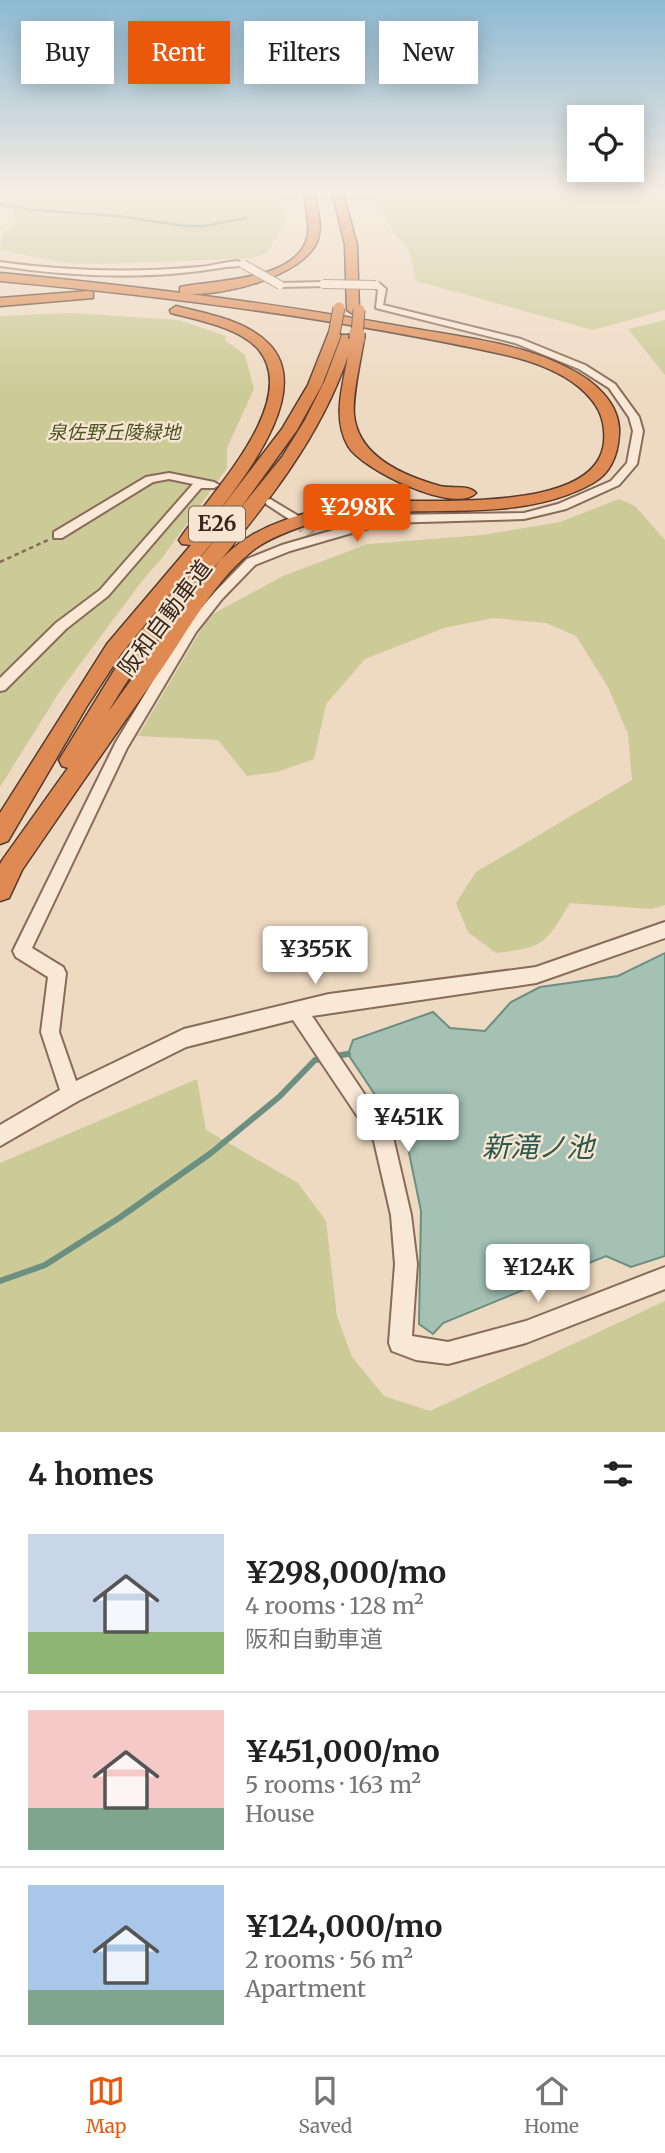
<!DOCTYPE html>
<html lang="en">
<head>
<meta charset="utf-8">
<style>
	body { margin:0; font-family:Merriweather,"Noto Sans JP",serif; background:#f6f6f6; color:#222; height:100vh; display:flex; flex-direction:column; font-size:26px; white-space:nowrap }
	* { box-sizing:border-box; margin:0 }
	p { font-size:23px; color:#767676 }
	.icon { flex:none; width:38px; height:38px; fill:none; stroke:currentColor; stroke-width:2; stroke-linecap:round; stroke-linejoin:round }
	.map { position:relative; height:1432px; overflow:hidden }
	.details { display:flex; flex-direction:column; background:#fff; flex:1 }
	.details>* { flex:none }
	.guide { position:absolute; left:21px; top:21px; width:623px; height:63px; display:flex; gap:14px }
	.tools { position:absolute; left:567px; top:105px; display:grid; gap:14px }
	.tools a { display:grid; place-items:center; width:77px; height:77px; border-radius:0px; background:#fff; box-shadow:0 4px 18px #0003; font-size:35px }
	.price { position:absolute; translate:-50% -60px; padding:0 16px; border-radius:7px; background:#fff; color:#222; font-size:23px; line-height:46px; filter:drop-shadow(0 2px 4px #0008) }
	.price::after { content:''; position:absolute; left:50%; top:42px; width:21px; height:16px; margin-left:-10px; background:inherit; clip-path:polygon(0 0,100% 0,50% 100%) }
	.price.current { background:#ea580c; color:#fff }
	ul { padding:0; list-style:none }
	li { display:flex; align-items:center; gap:21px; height:175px; padding:0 28px }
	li+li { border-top:2px solid #e0e0e0 }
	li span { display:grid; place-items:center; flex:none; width:196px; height:140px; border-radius:0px; color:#555 }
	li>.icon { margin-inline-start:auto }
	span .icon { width:84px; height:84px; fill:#fffc; stroke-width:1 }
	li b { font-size:30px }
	h2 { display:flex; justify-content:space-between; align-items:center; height:84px; padding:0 28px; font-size:30px }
	.chip { padding:0 24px; border-radius:0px; background:#fff; box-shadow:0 4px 18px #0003; font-size:24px; line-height:63px }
	.chip.current { background:#ea580c; color:#fff }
	.menu { display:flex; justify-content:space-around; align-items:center; height:98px; border-top:2px solid #e0e0e0; background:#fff; font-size:19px; color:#767676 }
	.menu a { display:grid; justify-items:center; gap:4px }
	.menu .current { color:#ea580c }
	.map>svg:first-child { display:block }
</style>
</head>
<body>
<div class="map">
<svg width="665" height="1432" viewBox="0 0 665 1432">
	<rect width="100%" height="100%" fill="#eedac2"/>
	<g fill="#ccca96">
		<path d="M0 190H278L286 219 267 253 251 258 102 264 64 263 0 250 3 234 16 223 13 207 0 205Z"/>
		<path d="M371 190H665V310L593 330 416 281 409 250 395 235Z"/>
		<path d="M71 313 179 320 226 336 225 340 245 355 254 389 227 448V468L162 558 142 581 60 691 0 787V316Z"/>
		<path d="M665 320V375L628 329Z"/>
		<path d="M619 499 635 506 665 540V905L651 909 570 903C544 945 545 947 496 953L468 932 456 903 476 872 632 780 628 734 608 687 576 636 546 623 493 618 444 628 365 659 326 704 314 759 277 772 247 776 218 740 138 736 209 616 283 576 368 544 483 535 560 522Z"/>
		<path d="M197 1079 206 1130 298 1183 326 1221 337 1316 352 1357 384 1396 430 1411 665 1301V1432H0V1163Z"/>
	</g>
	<path fill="#a4c1b4" stroke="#6b8f80" stroke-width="2" d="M665 953V1256L631 1267 606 1256 443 1323 433 1334 419 1324 421 1211 407 1143 348 1054 353 1040 433 1012 450 1028 485 1031 511 1002 540 987 618 976Z"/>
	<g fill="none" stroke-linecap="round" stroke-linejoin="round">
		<path stroke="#6b8f80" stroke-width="2.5" d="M0 204 32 210 118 216 185 226H205L246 218"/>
		<g stroke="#6b8f80" stroke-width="6">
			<path d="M335 1056 348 1054"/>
			<path d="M0 1281 45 1265 119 1218 211 1153 279 1097 315 1060 323 1059"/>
		</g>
		<path stroke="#cab6a1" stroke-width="13" stroke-dasharray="13 6" stroke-linecap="butt" d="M296 519 311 536"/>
		<g stroke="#886b59" stroke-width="4">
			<g id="minor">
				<path d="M237 261 247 264C241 267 234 266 226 267 153 280 73 277 0 266V262C65 271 134 273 200 267 212 266 224 262 237 261Z"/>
				<path d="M323 282 327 284 326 286 280 287 276 285 280 283Z"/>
				<path d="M373 283H379L386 289 383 305 521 339 585 365 615 384 639 417 643 431 637 464 619 485 566 509 524 519 386 523 290 551 255 565 222 599 196 632 127 748 32 948 63 967 66 973 59 1032 76 1081 184 1029 329 994 536 967 665 922V938L536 983 312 1016 393 1137 411 1215 417 1264 412 1336 448 1342 526 1321 665 1267V1289L526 1343 448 1364 416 1360 392 1351 389 1343 395 1264 391 1215 374 1141 293 1020 186 1047 78 1101 0 1146V1125L60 1090 41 1032 48 977 16 957 13 951 116 742 186 626 214 593 247 559 282 545 385 515 524 513 558 504 611 481 627 463 633 431 629 417 609 388 579 369 515 343 376 308 378 290 373 287Z"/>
				<path d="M169 473 214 482 219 485 214 488H201L108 596 66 629 5 690 0 691V678L56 623 100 590 193 484 169 479 153 482 62 538H54V532L146 477Z"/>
				<path d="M270 499 300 517V521H292L266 504V500Z"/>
			</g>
		</g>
		<g stroke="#553a2d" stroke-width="3">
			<g id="highway">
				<path d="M303 190H313C316 205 323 223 318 239 306 277 215 299 180 293V287C214 280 301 281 308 234 310 219 305 204 303 190Z"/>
				<path d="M332 190H342L357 245 359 310 353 314 347 310 345 245Z"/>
				<path d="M0 273C137 286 275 303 410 328 462 337 520 343 568 368 593 380 621 403 619 434 618 454 611 473 593 483 508 531 397 495 303 526 287 532 270 538 256 548 217 577 192 624 165 664 117 732 69 801 22 870L9 898 0 901V864L3 859 68 768 62 766 59 760 131 643 282 457 305 420 325 380 342 335H357L364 339C361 359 352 396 354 415 358 457 404 476 440 486 452 489 468 484 476 493 455 515 361 469 348 446 332 418 343 385 348 356 301 494 180 588 108 712 129 683 150 654 171 624 194 593 217 555 252 535 282 518 320 508 355 503 408 495 597 520 604 442 606 418 597 402 579 387 557 369 526 359 497 353 334 318 166 296 0 281Z"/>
				<path d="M89 291 93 292V298L0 306V298Z"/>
				<path d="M176 306C207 314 246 320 269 344 316 393 239 483 210 523L282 429 308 385 329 332H339L341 335 322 385 297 430 242 506 121 654 87 706 8 841 0 844V813L107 644 191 545 182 544 179 540C207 497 302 403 259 350 241 328 198 320 171 313L170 310Z"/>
			</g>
		</g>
		<path stroke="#886b59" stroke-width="2.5" stroke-dasharray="4.5 3.5" stroke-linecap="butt" d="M0 562 48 540"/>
		<use href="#minor" fill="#f9e8d5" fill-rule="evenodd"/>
		<use href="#highway" fill="#de8a52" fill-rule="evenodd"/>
		<g stroke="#886b59" stroke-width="10" stroke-linecap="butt">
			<g id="minor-bridge">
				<path d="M243 264 280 285"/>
				<path d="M323 284 376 285"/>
			</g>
		</g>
		<g stroke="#553a2d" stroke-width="13" stroke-linecap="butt">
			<g id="highway-bridge-far1">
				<path d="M334 334 339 308"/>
				<path d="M357 334 359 310"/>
			</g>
		</g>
		<g stroke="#553a2d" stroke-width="18" stroke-linecap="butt">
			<path id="highway-bridge" d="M357 339V333"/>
		</g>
		<use href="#minor-bridge" stroke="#f9e8d5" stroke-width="8"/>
		<use href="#highway-bridge-far1" stroke="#de8a52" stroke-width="11"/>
		<use href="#highway-bridge" stroke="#de8a52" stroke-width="15"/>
	</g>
	<linearGradient id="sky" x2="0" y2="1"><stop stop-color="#8db9d3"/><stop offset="0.49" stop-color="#f7eee4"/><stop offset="1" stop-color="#f7eee4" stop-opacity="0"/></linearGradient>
	<rect width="665" height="391" fill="url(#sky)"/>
	<g text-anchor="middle" stroke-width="5" stroke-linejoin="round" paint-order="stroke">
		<g font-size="19" font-style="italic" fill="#4f5424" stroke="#f5e5d1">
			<text x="114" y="439">泉佐野丘陵緑地</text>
		</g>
		<rect fill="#f5e5d1" stroke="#715f53" stroke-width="2" x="189" y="506.5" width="56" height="35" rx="5"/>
		<g font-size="21" font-weight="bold" fill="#38261d">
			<text x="217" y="531">E26</text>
		</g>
		<g font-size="23" fill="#38261d" stroke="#f5e5d1">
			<text transform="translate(165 618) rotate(-53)" y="8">阪和自動車道</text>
		</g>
		<g font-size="28" font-style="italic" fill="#2c574e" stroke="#f5e5d1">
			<text x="538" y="1157">新滝ノ池</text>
		</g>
	</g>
</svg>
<div class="tools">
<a><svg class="icon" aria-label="locate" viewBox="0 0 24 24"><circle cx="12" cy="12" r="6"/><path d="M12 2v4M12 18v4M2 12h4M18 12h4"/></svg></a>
</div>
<b class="price current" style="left:357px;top:544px">¥298K</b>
<b class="price" style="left:315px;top:986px">¥355K</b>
<b class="price" style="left:408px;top:1154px">¥451K</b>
<b class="price" style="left:538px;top:1304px">¥124K</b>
<div class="guide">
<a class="chip">Buy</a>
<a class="chip current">Rent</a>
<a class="chip">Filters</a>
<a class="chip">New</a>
</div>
</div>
<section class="details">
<h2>4 homes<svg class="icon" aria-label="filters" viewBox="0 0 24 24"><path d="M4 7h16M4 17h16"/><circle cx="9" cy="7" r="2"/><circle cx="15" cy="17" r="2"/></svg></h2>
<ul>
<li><span style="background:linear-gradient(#c9d6e8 70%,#8fb573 0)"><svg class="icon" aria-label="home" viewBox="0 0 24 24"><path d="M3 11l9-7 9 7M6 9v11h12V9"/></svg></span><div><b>¥298,000/mo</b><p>4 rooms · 128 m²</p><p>阪和自動車道</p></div></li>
<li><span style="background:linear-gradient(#f6c9c9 70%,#7fa58c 0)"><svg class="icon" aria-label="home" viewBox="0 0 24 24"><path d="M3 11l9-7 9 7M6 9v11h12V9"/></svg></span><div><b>¥451,000/mo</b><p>5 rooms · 163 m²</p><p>House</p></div></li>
<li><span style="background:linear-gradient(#a9c7e8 75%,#7fa58c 0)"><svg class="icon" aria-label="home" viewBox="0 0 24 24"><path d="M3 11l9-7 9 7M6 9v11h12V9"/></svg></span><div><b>¥124,000/mo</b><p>2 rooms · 56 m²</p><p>Apartment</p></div></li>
</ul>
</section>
<nav class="menu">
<a class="current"><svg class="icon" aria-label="map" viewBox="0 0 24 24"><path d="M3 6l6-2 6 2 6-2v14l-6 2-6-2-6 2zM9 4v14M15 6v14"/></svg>Map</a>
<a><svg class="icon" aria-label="saved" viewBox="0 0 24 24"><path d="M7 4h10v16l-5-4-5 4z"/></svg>Saved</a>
<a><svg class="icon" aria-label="home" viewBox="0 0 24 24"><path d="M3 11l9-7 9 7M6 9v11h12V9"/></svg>Home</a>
</nav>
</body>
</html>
